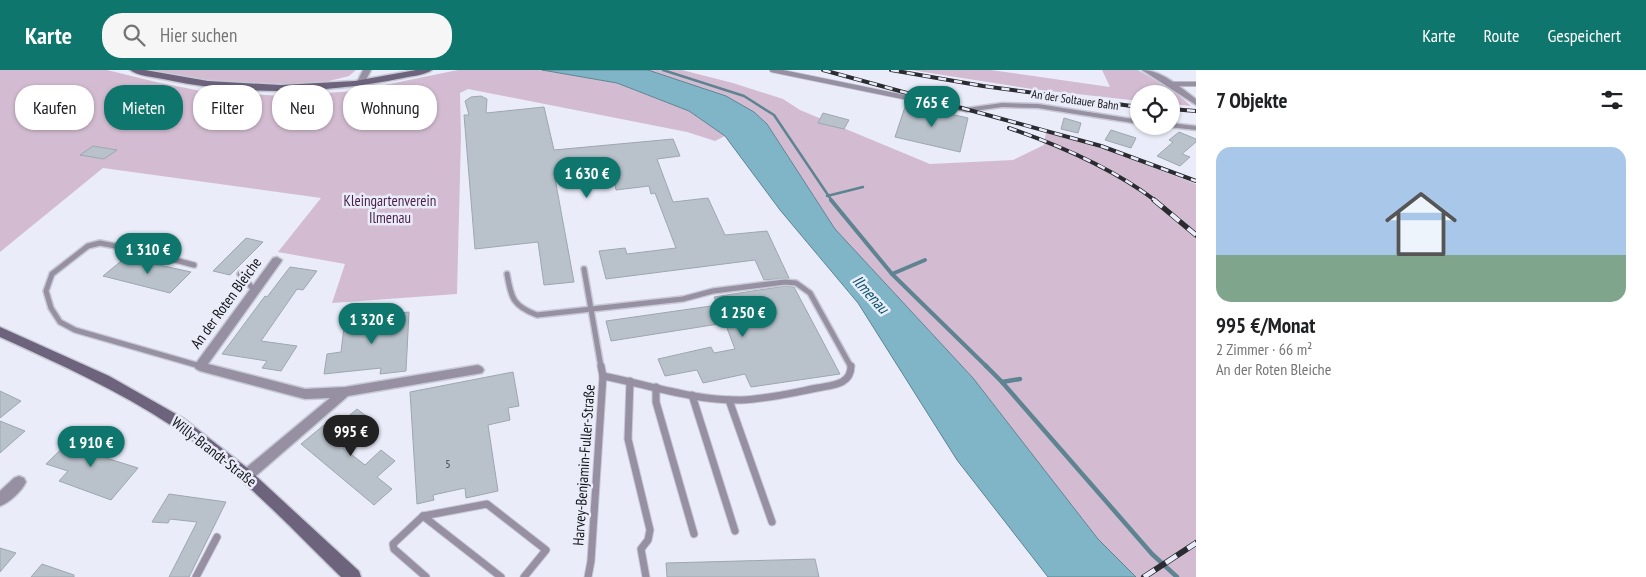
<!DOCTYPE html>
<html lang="de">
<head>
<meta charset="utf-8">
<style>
	body { margin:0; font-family:"PT Sans Narrow",sans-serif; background:#f6f6f6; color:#202124; height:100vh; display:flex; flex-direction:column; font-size:19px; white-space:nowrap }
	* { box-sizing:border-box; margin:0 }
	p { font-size:16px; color:#757577 }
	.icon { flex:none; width:28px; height:28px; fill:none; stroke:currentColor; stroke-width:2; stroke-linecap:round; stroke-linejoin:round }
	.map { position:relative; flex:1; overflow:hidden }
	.sheet { display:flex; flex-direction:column; background:#fff; width:450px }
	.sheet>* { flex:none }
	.banner { position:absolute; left:15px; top:15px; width:475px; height:45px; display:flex; gap:10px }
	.fabs { position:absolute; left:1130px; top:15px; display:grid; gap:10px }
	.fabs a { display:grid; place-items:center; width:50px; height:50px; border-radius:50%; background:#fff; box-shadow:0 1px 4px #0004; font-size:25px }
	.price { position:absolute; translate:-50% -42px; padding:0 11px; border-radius:18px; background:#0f766e; color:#fff; font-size:16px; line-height:32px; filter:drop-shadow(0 1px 2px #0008) }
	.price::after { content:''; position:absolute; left:50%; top:30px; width:15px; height:11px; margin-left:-8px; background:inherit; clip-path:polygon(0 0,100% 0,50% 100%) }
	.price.current { background:#222; color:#fff }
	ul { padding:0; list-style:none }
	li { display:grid; align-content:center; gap:10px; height:265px; padding:0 20px }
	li+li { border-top:1px solid #e0e0e0 }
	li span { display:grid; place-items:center; height:155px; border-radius:15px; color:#555 }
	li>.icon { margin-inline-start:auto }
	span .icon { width:90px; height:90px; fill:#fffc; stroke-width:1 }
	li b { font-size:21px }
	h2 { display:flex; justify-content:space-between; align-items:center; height:60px; padding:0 20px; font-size:21px }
	.chip { padding:0 18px; border-radius:20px; background:#fff; box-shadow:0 1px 4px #0004; font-size:18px; line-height:45px }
	.chip.current { background:#0f766e; color:#fff }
	header { display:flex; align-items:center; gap:30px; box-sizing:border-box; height:70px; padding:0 25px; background:#0f766e; color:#fff }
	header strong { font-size:24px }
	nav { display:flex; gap:28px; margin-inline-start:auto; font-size:18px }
	.search { width:350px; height:45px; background:#f6f6f6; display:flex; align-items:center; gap:12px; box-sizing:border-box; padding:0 18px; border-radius:20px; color:#757577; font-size:19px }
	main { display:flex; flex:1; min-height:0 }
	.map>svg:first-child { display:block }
</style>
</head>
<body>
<header>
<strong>Karte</strong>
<div class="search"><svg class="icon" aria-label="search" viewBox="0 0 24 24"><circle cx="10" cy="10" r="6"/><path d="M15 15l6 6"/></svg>Hier suchen</div>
<nav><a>Karte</a><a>Route</a><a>Gespeichert</a></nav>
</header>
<main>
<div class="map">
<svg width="1196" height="507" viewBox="0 0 1196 507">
	<rect width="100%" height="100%" fill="#eaedf9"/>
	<g fill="#d3bcd1">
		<path d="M0 0H107L156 12 201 21 284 26 355 21 458 0H542L617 13 689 41 725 66 715 71 687 62 468 19 460 23 461 67 457 224 332 233 345 194 278 182 321 128 103 98 0 182Z"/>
		<path d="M151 0H356L349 6 329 11 328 13C268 16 210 14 151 0Z"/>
		<path d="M648 0H682L733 13 783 29 800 40 930 94 1013 90 1044 75 1046 62 1100 77 1196 114V507H1136L1098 469 973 308 835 159 767 54 726 26Z"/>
		<path d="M911 0H991L1110 17 1102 0H1138L1174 21 1191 36 1171 34V24H1139V31L1032 19Z"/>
	</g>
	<path fill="#7fb5c6" stroke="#5e8492" d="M542 0H648L726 26 754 42 767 54 835 159 973 308 1098 469 1136 507H1048L957 390 858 233 780 140 725 66 689 41 617 13Z"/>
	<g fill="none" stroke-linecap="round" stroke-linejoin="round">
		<g stroke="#5e8492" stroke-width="2.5">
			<path d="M663 0 744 26 774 45 832 131"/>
			<path d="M827 126 863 117"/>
		</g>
		<g stroke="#5e8492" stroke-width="4">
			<path d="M831 130 892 204 987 297"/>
			<path d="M892 204 925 190"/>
		</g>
		<g stroke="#5e8492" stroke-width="4.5">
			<path d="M986 296 1002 312 1152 484 1177 507"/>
			<path d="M1002 312 1020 309"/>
		</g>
	</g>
	<g fill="#b9c2cb" stroke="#9ea7af">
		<path d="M481 26 487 29 486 43 544 37 554 80 673 69 680 86 657 89 673 132 708 128 725 165 767 161 789 208 764 210 755 190 606 209 599 181 625 178 627 184 676 178 655 123 651 124 649 116 616 120 615 115 585 118 581 100 554 103 574 212 544 215 538 172 475 179 464 45H469L465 31 471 27Z"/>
		<path d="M906 34 968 48 960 82 895 67Z"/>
		<path d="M823 43 849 50 844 59 818 53Z"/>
		<path d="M1064 48 1081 53 1078 63 1061 59Z"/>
		<path d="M1111 60 1136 68 1131 78 1105 70Z"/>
		<path d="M1179 62 1196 69V72L1182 84 1190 87 1180 96 1157 86 1173 72 1169 70Z"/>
		<path d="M93 76 117 80 104 89 80 85Z"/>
		<path d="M246 168 263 172 230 205 213 201Z"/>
		<path d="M126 187 150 193 191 202 170 223 103 206Z"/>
		<path d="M290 197 317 201 303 220 297 219 261 271 297 276 281 301 262 298 267 291 222 284 265 226 267 227Z"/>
		<path d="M785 216 794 217 840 304 751 317 745 304 703 313 697 300 665 306 658 289 711 277 714 283 735 279 725 253 611 271 606 251 718 235 714 227Z"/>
		<path d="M409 242 406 301 380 304 381 298 324 304 327 284 341 282 345 249Z"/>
		<path d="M513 302 519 336 508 338 510 350 488 355 498 421 466 428 465 418 433 425 434 430 417 434 410 322Z"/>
		<path d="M0 321 21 331 0 348Z"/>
		<path d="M357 339 373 351 343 378 365 395 381 380 395 391 377 407 392 419 374 435 301 374 324 355 331 361Z"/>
		<path d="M0 351 25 361 0 383Z"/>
		<path d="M78 363 92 369 106 380 100 386 138 398 111 430 59 411 68 401 46 394Z"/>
		<path d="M169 424 226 432 189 507H169L197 452 170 449 168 453 152 452Z"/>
		<path d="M0 478 16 483 0 502Z"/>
		<path d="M815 489 819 507H667L666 493Z"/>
		<path d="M42 494 74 505V507H31Z"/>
	</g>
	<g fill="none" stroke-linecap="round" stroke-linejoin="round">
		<g stroke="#c7cad5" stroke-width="6">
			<g id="service-far2">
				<path d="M772 0 967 40"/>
				<path d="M1171 14H1196"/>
			</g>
		</g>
		<g stroke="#c7cad5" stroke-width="8">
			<g id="service-far1">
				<path d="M194 195 141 181 100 173 88 176 52 204 46 221 51 238 60 252 75 260 200 296"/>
				<path d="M584 199 601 297"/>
				<path d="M240 204 255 221"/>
				<path d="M507 204C511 228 513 236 537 245L683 229 713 221 785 212 796 213 810 223 851 297"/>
			</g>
		</g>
		<g stroke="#c7cad5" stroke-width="9">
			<g id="service">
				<path d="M603 306C649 315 695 331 742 330 767 329 792 323 817 318 832 315 851 315 851 296"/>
				<path d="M630 311 628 369 650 460 648 470 641 479 646 507"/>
				<path d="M656 317V332L694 464"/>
				<path d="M692 325 735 461"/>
				<path d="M729 330 772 452"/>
				<path d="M423 446 487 434 546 480 524 507"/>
				<path d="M196 507 217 467"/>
				<path d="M426 507 394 479 393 474 423 446 501 507"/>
				<path d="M588 507 591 491 603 306 601 296"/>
			</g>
		</g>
		<g stroke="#c7cad5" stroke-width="3">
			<g id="minor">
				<path d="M363 0H371L363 16H357L356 14Z"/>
				<path d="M1142 0C1162 0 1181 18 1196 29V35Z"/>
				<path d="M1002 33 1038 34 1139 50V54L1038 38 1002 37 967 42 963 40 967 38Z"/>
				<path d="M1171 53 1196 56V60L1168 57 1171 56Z"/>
				<path d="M277 187 282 190 281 192 208 294 305 319 345 317 478 295 482 297 484 300 482 303 348 326 251 410 246 412 241 410 239 406 241 402 330 328 305 329 200 301 196 299 194 296 273 188Z"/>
				<path d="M19 406 24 408 26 412C22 421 9 433 0 436V421L14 408Z"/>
			</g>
		</g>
		<g stroke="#c7cad5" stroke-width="3">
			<g id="secondary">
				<path d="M130 0H145L208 11 281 15 355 11 416 0H432C425 5 412 6 403 8 325 24 241 26 163 9 153 7 138 6 130 0Z"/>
				<path d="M0 257 109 306 183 348 246 397 359 501 361 507H341C287 454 235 398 172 356 118 320 59 294 0 267Z"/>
			</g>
		</g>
		<use href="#service-far2" stroke="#9690a2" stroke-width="4.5"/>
		<use href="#service-far1" stroke="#9690a2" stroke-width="5"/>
		<use href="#service" stroke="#9690a2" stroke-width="7"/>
		<use href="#minor" fill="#9690a2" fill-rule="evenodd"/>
		<use href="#secondary" fill="#6d637d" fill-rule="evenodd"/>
		<g stroke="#2b2c31" stroke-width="4">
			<g id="rail-far2">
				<path d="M823 0 1101 76 1196 111"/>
				<path d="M891 0 983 16 1139 37"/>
				<path d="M1171 39 1196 41"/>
				<path d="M1009 58C1061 76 1112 98 1156 131"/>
			</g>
		</g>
		<g stroke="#2b2c31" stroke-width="5.5">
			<path id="rail-far1" d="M1154 130 1196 165"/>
		</g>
		<g stroke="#2b2c31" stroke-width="6">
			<path id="rail" d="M1144 507 1196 473"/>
		</g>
		<use href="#rail-far2" stroke="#eaedf9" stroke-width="2.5" stroke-dasharray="8" stroke-linecap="butt"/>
		<use href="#rail-far1" stroke="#eaedf9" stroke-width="4" stroke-dasharray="11" stroke-linecap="butt"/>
		<use href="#rail" stroke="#eaedf9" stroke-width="4.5" stroke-dasharray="13" stroke-linecap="butt"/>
	</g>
	<g text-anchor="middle" stroke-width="5" stroke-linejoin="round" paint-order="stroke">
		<g font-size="12" fill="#121317" stroke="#eaedf9">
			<text transform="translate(1075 30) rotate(8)" y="4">An der Soltauer Bahn</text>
		</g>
		<g font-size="12" fill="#3c3f44">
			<text x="448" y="398">5</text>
		</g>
		<g font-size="15" fill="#4b1f4a" stroke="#eaedf9">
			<text x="390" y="136">Kleingartenverein<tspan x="390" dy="17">Ilmenau</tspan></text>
		</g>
		<g font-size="15" fill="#121317" stroke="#eaedf9">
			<text transform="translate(226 233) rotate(-54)" y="5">An der Roten Bleiche</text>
			<text transform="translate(214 382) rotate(38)" y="5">Willy-Brandt-Straße</text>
			<text transform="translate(584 395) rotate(-86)" y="5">Harvey-Benjamin-Fuller-Straße</text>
		</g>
		<g font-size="16" font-style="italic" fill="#075467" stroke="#eaedf9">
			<text transform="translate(871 224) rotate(48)" y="6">Ilmenau</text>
		</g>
	</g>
</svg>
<div class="fabs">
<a><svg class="icon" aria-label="locate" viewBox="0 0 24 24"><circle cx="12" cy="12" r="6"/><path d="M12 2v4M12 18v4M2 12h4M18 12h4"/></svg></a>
</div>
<b class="price" style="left:932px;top:58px">765 €</b>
<b class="price" style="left:587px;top:129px">1 630 €</b>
<b class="price" style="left:148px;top:205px">1 310 €</b>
<b class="price" style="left:743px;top:268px">1 250 €</b>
<b class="price" style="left:372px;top:275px">1 320 €</b>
<b class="price current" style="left:351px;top:387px">995 €</b>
<b class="price" style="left:91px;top:398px">1 910 €</b>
<div class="banner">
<a class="chip">Kaufen</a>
<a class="chip current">Mieten</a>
<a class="chip">Filter</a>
<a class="chip">Neu</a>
<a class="chip">Wohnung</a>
</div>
</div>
<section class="sheet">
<h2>7 Objekte<svg class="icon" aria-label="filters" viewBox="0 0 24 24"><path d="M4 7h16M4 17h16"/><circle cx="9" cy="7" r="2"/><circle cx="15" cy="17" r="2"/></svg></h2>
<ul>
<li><span style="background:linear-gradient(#a9c7e8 70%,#7fa58c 0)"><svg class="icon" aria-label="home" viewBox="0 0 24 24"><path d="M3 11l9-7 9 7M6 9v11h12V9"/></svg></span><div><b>995 €/Monat</b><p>2 Zimmer · 66 m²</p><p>An der Roten Bleiche</p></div></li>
</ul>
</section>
</main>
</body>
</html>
